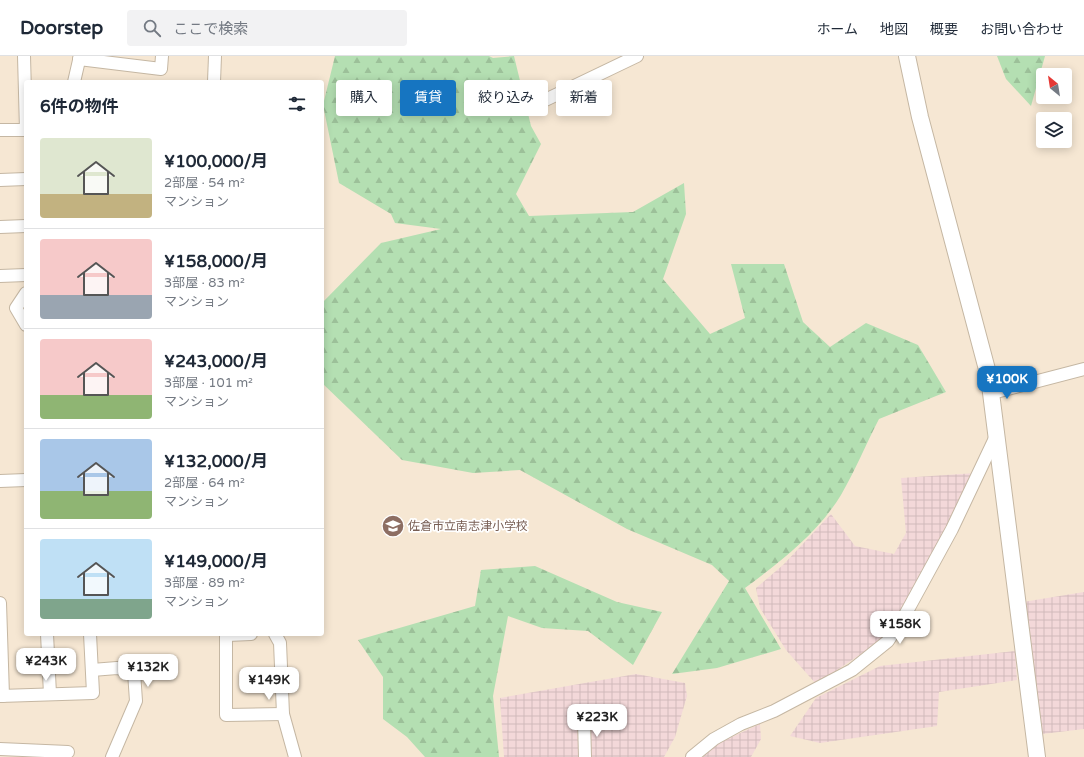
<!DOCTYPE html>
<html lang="ja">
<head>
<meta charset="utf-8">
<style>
	body { margin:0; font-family:"Varela Round","Noto Sans JP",sans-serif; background:#f2f2f3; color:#1f2937; height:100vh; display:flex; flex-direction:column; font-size:15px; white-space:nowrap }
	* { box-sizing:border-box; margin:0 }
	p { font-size:13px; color:#747a83 }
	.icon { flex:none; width:22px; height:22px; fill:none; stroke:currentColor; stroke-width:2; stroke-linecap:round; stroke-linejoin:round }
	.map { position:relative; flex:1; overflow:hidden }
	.panel { position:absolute; left:24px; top:24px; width:300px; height:556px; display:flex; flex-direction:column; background:#fff; border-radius:4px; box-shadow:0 2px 10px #0003 }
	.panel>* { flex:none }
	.guide { position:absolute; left:336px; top:24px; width:380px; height:36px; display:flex; gap:8px }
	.needle { width:26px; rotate:330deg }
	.tools { position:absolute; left:1036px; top:12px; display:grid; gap:8px }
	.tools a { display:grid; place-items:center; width:36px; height:36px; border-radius:4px; background:#fff; box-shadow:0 2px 10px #0003; font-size:20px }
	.price { position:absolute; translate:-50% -34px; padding:0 9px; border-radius:8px; background:#fff; color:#222; font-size:13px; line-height:26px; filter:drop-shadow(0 1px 2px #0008) }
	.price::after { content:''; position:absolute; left:50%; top:24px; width:12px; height:9px; margin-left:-6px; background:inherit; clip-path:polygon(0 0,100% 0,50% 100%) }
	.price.active { background:#1675c1; color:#fff }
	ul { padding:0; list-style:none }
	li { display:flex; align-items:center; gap:12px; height:100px; padding:0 16px }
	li+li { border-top:1px solid #e0e1e3 }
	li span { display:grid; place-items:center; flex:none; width:112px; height:80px; border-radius:4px; color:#555 }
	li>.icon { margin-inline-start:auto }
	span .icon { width:48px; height:48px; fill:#fffc; stroke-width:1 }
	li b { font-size:17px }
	h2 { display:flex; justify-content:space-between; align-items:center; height:48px; padding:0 16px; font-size:17px }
	.pill { padding:0 14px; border-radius:4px; background:#fff; box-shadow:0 2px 10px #0003; font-size:14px; line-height:36px }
	.pill.active { background:#1675c1; color:#fff }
	header { display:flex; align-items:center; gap:24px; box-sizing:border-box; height:56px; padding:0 20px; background:#fff; border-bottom:1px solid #e0e1e3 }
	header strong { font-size:19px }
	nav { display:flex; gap:22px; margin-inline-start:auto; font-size:14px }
	.search { width:280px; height:36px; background:#f2f2f3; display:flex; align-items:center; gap:10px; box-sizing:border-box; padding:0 14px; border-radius:4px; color:#747a83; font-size:15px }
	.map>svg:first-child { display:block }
</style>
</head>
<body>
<header>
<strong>Doorstep</strong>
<div class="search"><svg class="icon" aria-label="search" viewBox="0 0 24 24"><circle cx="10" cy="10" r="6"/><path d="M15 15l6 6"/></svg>ここで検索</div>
<nav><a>ホーム</a><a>地図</a><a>概要</a><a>お問い合わせ</a></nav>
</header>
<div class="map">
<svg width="1084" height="701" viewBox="0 0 1084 701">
	<defs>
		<pattern id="industrial-grid" width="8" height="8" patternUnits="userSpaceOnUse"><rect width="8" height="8" fill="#f3d8d9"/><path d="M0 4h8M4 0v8" fill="none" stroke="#d1babb"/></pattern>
		<pattern id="forest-firs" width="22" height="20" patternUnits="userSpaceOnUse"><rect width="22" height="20" fill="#b4dfb2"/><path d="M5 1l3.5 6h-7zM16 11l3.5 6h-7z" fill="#9cc099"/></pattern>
	</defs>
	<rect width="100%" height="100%" fill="#f6e7d3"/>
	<g fill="url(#industrial-grid)">
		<path d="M976 417 888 580 816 628 786 594 760 552 756 532 783 509 831 458 855 490 894 498 906 477 901 422Z"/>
		<path d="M1084 536V673L1042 678 1023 546Z"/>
		<path d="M1015 595 1017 624 939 636 937 670 820 687 790 680 816 642 880 610Z"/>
		<path d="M636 618 685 627 687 640 675 681 664 701H504L500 642Z"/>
		<path d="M760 668 761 683 751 701H703L710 691Z"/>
	</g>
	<g fill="url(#forest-firs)">
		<path d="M335 0H489L493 2 514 0 531 70 541 88 516 138 529 160 633 156 684 127 686 158 663 223 710 278 745 262 731 208H784L803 266 830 291 866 267 918 289 946 336 879 363C866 388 855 415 841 439 817 478 781 505 745 532L781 593 717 612 672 618 729 525 712 509 627 473 520 414 473 417 402 404 322 327V247L381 187 441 173 395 167 391 158 339 127 323 49Z"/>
		<path d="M997 0H1045L1031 50 1006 23Z"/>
		<path d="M535 510 617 546 662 556 633 609 588 575 542 572 508 560 493 640 499 701H425L407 681 383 663V621L358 584 475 550 481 514Z"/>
	</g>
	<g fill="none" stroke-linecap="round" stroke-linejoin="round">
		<g stroke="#c5b7a3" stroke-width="14">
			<g id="street">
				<path d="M24 0 26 74"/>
				<path d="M79 3 161 13 162 0"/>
				<path d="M74 26 80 0"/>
				<path d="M214 26 215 0"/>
				<path d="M539 47 637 0"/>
				<path d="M0 74H26"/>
				<path d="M0 124 26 123"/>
				<path d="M0 171 26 170"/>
				<path d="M0 220 26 219"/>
				<path d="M26 237 16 252 26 269"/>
				<path d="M992 337 1084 313"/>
				<path d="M0 425 26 424"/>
				<path d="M0 547 3 640"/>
				<path d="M47 578 50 638"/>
				<path d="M226 578V659L283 658"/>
				<path d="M275 578 280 587 283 658 295 701"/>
				<path d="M227 579 251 578"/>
				<path d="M92 614 117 612 134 616 136 645 112 701"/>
				<path d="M0 640 93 637 90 578"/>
				<path d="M584 664 585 701"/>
				<path d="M0 693 68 696"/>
				<path d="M692 701 714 683 741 668 774 655 852 614 888 585 905 559 952 473 997 378"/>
			</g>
		</g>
		<g stroke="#c5b7a3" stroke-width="18">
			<path id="secondary" d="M907 0 920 61 989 321 1037 701"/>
		</g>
		<use href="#street" stroke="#fff" stroke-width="12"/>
		<use href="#secondary" stroke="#fff" stroke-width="16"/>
	</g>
	<defs>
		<g id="school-disc" transform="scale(1.15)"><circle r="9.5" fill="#8d6e63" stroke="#fff"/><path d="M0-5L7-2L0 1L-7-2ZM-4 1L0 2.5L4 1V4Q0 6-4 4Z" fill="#fff"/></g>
	</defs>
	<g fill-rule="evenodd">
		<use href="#school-disc" x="393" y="470"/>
	</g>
	<g text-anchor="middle" stroke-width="3.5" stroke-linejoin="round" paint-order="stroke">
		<g font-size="12" fill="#785e54" stroke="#fff" text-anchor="start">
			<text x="408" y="474">佐倉市立南志津小学校</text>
		</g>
	</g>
</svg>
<div class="tools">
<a><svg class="needle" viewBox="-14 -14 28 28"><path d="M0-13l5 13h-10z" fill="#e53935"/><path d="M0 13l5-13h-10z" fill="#747a83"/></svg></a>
<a><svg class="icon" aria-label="layers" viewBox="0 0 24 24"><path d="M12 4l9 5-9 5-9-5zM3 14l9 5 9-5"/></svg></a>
</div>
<b class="price active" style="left:1007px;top:344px">¥100K</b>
<b class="price" style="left:900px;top:589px">¥158K</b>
<b class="price" style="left:46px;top:626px">¥243K</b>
<b class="price" style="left:148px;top:632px">¥132K</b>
<b class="price" style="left:269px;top:645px">¥149K</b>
<b class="price" style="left:597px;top:682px">¥223K</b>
<div class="guide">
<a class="pill">購入</a>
<a class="pill active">賃貸</a>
<a class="pill">絞り込み</a>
<a class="pill">新着</a>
</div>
<section class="panel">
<h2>6件の物件<svg class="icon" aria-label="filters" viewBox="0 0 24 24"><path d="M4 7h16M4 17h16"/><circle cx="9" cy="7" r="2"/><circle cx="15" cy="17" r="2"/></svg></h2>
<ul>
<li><span style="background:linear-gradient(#dfe7d0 70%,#c2b280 0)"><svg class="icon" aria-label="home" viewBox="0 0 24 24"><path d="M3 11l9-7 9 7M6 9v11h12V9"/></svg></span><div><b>¥100,000/月</b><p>2部屋 · 54 m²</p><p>マンション</p></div></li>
<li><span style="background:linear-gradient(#f6c9c9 70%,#9aa5b1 0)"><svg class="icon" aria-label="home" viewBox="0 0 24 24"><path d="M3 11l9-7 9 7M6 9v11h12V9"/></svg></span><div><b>¥158,000/月</b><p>3部屋 · 83 m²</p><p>マンション</p></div></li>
<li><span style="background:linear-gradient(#f6c9c9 70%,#8fb573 0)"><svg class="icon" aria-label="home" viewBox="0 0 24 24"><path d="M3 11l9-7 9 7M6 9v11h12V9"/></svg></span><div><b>¥243,000/月</b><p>3部屋 · 101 m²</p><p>マンション</p></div></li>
<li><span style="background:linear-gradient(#a9c7e8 65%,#8fb573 0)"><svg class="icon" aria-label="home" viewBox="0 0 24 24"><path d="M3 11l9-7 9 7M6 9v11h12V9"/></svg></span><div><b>¥132,000/月</b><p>2部屋 · 64 m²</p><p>マンション</p></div></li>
<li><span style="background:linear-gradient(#bfe0f5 75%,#7fa58c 0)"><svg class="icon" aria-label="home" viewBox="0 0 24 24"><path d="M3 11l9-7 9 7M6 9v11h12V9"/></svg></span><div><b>¥149,000/月</b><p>3部屋 · 89 m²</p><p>マンション</p></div></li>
</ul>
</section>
</div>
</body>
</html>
